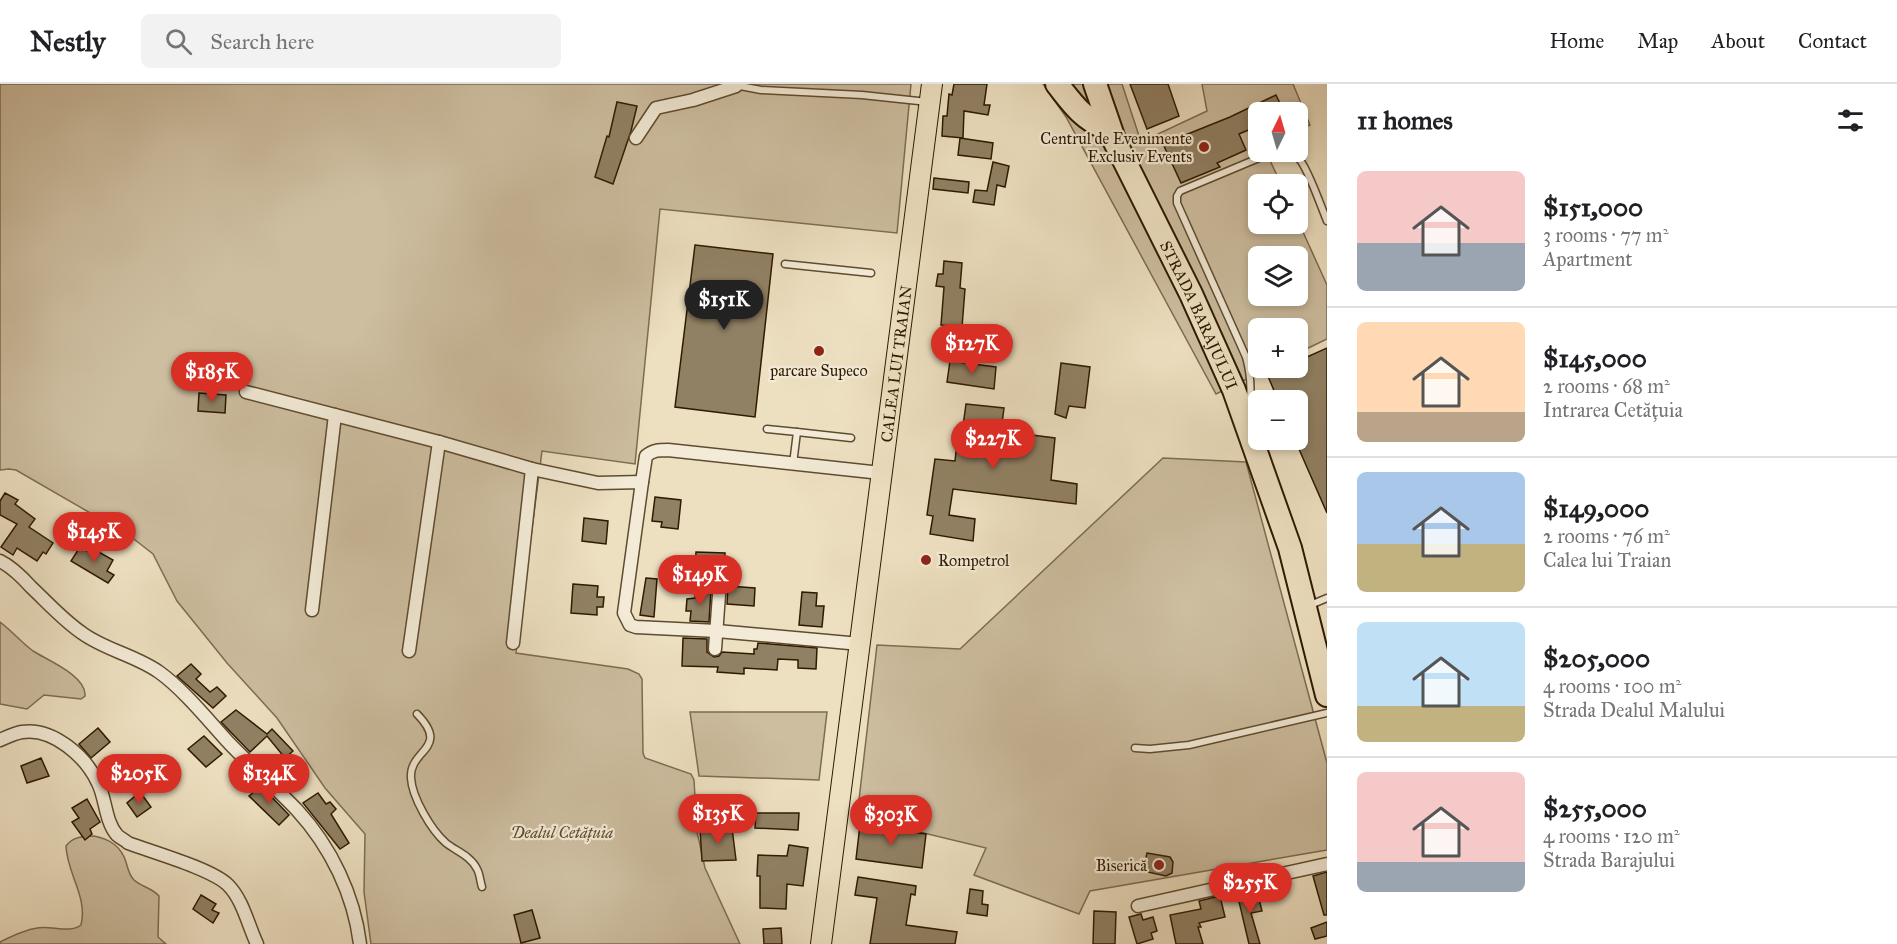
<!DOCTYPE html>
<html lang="en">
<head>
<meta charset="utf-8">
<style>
	body { margin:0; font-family:"IM FELL Great Primer",serif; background:#f2f2f2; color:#202124; height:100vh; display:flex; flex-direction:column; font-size:22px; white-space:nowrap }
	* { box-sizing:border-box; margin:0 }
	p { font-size:20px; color:#757577 }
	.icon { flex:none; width:33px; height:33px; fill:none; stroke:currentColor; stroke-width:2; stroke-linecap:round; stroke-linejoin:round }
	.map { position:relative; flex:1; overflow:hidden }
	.panel { display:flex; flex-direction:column; background:#fff; width:570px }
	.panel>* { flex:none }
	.needle { width:39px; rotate:5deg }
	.controls { position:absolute; left:1248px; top:18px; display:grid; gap:12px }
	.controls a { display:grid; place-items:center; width:60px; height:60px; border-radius:9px; background:#fff; box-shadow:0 3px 9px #0003; font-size:30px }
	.price { position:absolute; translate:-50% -51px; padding:0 14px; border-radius:21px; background:#d93025; color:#fff; font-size:20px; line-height:39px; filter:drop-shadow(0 2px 3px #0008) }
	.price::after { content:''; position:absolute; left:50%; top:36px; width:18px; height:14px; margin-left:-9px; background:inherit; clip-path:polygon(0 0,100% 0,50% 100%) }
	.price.on { background:#222; color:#fff }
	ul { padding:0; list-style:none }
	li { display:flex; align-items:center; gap:18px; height:150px; padding:0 30px }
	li+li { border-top:2px solid #e0e0e0 }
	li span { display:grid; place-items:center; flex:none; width:168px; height:120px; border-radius:9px; color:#555 }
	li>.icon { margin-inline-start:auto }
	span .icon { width:72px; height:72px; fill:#fffc; stroke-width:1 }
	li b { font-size:26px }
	h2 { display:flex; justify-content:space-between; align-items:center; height:72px; padding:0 30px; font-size:26px }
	header { display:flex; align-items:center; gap:36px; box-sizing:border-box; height:84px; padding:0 30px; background:#fff; border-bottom:2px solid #e0e0e0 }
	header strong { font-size:28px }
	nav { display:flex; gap:33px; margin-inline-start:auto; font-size:21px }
	.search { width:420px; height:54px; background:#f2f2f2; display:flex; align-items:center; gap:15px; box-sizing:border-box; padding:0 21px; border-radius:9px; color:#757577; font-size:22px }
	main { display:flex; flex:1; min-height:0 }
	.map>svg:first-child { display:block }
</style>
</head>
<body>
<header>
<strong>Nestly</strong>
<div class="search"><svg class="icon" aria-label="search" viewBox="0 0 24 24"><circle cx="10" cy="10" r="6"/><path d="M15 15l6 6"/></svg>Search here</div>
<nav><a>Home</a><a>Map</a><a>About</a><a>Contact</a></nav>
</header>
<main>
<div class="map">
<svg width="1327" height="860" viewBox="0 0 1327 860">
	<rect width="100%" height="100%" fill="#ede0c1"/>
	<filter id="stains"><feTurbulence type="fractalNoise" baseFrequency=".00333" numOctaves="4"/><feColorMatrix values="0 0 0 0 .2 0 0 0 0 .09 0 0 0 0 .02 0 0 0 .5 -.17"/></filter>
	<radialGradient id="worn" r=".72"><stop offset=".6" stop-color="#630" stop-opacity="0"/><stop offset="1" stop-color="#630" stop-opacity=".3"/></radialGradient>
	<g fill="#cdbea0" stroke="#7e6c50" stroke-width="1.5" fill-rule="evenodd">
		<path d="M0 0H911L897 149 660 125 635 380 542 367 516 569 628 585 639 590 642 595 643 669 645 674 691 690 694 696 697 748 705 784 740 860H371L364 808 365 750 325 704 277 634 227 579 177 517 153 470 130 452 16 386 9 385 0 386Z"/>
		<path d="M1043 0H1122L1141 58 1207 27 1202 0H1293L1310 41 1298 46V28H1258V68H1266L1281 100H1258V140H1298V137L1327 201V255L1298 269V244H1258V284H1269L1216 310 1066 33ZM1258 172H1298V212H1258Z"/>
		<path d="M1163 374 1246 378 1327 679V766L1090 807 1079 830 974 791 986 764 857 733 877 561 960 565Z"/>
		<path d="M0 538C12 547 21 558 33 567 47 576 87 592 85 612L81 615 44 611 27 625 0 620Z"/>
		<path d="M690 628H827L819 696 699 692Z"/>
		<path d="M94 752C110 755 121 762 126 778 128 785 129 791 134 796 142 803 152 804 159 812L158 853 166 860H0V858C12 852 24 846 37 844 51 841 69 850 81 841 88 813 67 790 66 762 74 752 81 753 94 752Z"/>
	</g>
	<g fill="#918164" stroke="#2e1a00" stroke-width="1.5">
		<path d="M954 0H987L984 21H990L988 31 964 27 963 54 942 52 943 32H947L949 10 952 11Z"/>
		<path d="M1130 0H1168L1179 32 1147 45Z"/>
		<path d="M1276 11 1284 28H1258V42L1239 50 1246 66 1217 79 1220 83 1181 99 1163 60 1230 33Z"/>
		<path d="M617 18 637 22 631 47 613 100 595 93 607 52 609 53Z"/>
		<path d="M960 54 993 59 991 75 958 71Z"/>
		<path d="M993 78 1009 82 1005 103 997 101 994 121 973 118 975 106 987 107Z"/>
		<path d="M934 94 969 98 968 109 933 105Z"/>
		<path d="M695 161 773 170 755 333 675 323Z"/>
		<path d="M944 177 962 179 960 204 965 205 962 243 941 241 944 203 936 202 938 190H943Z"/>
		<path d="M1327 264V429L1295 356H1298V316H1278L1267 290 1282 284H1298V277Z"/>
		<path d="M950 277 996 283 994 305 947 298Z"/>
		<path d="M1061 279 1090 283 1085 324 1069 322 1066 334 1055 330Z"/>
		<path d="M199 309 226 311 225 329 198 327Z"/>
		<path d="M966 320 1004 324 1001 347 1055 354 1051 396 1077 400 1076 420 953 405 949 431 975 435 973 457 930 450 933 432 927 431 935 375 955 377 959 342H963Z"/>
		<path d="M5 409 18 416 15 420 35 435 29 443 53 459 46 470 43 468 37 477 17 464 13 471 1 463 17 440 0 431V417Z"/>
		<path d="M655 413 681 416 678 445 661 443 662 438 652 437Z"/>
		<path d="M584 434 608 437 606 460 582 457Z"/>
		<path d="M80 463 87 467 90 463 113 476 107 487 114 491 108 499 71 477Z"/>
		<path d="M696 468 725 469 723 489 695 487Z"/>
		<path d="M646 494 657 495 654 533 640 531Z"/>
		<path d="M573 500 598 502 597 513H604L603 523H597V531L571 529Z"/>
		<path d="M728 502 755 504 754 522 727 520Z"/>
		<path d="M695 505 711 506 709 538 690 537 691 527H686L687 515 695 514Z"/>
		<path d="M802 508 817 509 816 522H824L822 543 799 541Z"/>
		<path d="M683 554 707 555V568L714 573 719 572 722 568 754 570V565H757L758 559 817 564 816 585 798 584V576L778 575 777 586 744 584V590L717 588 718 583 682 582Z"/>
		<path d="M191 580 201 590 196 595 210 608 217 603 226 612 213 624 177 592Z"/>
		<path d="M236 626 267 650 272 645 293 667 285 674 267 652 250 668 221 638Z"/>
		<path d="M98 644 110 658 91 674 79 660Z"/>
		<path d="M204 652 222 670 206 683 188 665Z"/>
		<path d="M41 674 49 692 27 699 21 682Z"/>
		<path d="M261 702 289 731 279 741 249 712Z"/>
		<path d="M140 708 151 723 137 733 127 719Z"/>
		<path d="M318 709 326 720 330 718 336 725 331 730 349 759 340 765 303 719Z"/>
		<path d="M87 715 100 738 90 745 92 750 85 756 72 738 79 734 72 724Z"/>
		<path d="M756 729H799L798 746 755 744Z"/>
		<path d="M860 741 926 750 922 784 856 775Z"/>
		<path d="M732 744 736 776 702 777 700 745Z"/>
		<path d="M789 761 808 764 803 802 787 800 786 825 760 824V792H757L758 771 787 772Z"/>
		<path d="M1147 769 1170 773 1173 778 1172 789 1166 792 1143 787Z"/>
		<path d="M1327 788V831H1324L1313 792Z"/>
		<path d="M858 793 916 802 915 811 911 810 906 841 957 848 955 860H870L877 814 855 811Z"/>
		<path d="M970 805 983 807 982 820 988 821 987 832 967 829Z"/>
		<path d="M1244 807 1245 810 1257 807 1262 827 1251 829 1260 860H1249L1237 809Z"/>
		<path d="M201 811 216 820 212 826 219 829 213 839 193 825Z"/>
		<path d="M1220 812 1225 833 1199 839 1201 843H1198L1203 860H1176L1170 831 1201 825 1199 817Z"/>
		<path d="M532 826 540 854 521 859 514 831Z"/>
		<path d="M1094 827 1116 828 1115 860H1093Z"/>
		<path d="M1141 830 1143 836 1153 833 1157 847 1151 849 1153 855 1137 860 1129 833Z"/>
		<path d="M1327 838V852L1315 855 1311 844Z"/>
		<path d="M781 844 782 860H764L763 845Z"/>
	</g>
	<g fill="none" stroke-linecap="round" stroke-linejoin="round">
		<g stroke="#5e4c30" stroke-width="9">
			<g id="lane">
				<path d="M735 1 761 6 862 11 928 18"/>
				<path d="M785 180 871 189"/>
				<path d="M1249 323C1252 305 1251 291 1246 273L1177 119V112L1180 107 1266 71C1277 69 1289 67 1299 75 1307 82 1322 125 1327 137"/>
				<path d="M767 345 797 348 793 380"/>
				<path d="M797 348 851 354"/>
				<path d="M1308 522 1327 514"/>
				<path d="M417 630C451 665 409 665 411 694 412 713 431 746 446 759 456 767 471 772 477 785 480 790 480 797 482 803"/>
				<path d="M1135 664 1150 665 1189 661 1327 629"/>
			</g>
		</g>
		<g stroke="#5e4c30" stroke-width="15">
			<g id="street">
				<path d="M636 54 656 24 693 16 736 2"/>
				<path d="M246 308 439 358 532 385 598 399 642 398 624 529 630 541 636 543 717 547 860 560"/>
				<path d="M642 398 646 372C653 366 659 366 668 366L881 389"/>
				<path d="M0 477C12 483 22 493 31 503 48 519 63 536 82 549 105 566 135 571 159 588 183 605 208 636 229 659 251 682 275 703 297 726 331 763 354 811 360 860"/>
				<path d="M312 526 335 331"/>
				<path d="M513 559 532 385"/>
				<path d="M715 565 720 497"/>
				<path d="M409 567 439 358"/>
				<path d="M0 656C7 653 15 649 22 648 53 643 86 673 98 699 106 715 105 737 117 751 120 754 125 756 128 759 152 768 212 785 228 801 243 816 248 841 257 860"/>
				<path d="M1138 822 1327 780"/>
			</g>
		</g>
		<g stroke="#2e1a00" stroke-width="22">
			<g id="primary">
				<path id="s1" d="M821 860 932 0"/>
			</g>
		</g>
		<g stroke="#2e1a00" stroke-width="26">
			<g id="highway">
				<path d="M1057 0C1073 20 1081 33 1105 44"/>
				<path id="s2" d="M1095 0 1115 58 1191 210 1234 306 1290 464 1327 611"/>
			</g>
		</g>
		<use href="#lane" stroke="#f3ebd7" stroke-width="6"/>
		<use href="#street" stroke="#f3ebd7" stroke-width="12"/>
		<use href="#primary" stroke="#ede0c1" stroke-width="20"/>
		<use href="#highway" stroke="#ede0c1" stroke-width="22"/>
	</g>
	<g fill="#8f2418" stroke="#f3ebd7" stroke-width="2">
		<circle cx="1204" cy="63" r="6"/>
		<circle cx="819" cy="267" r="6"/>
		<circle cx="926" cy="476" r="6"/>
		<circle cx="1159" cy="781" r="6"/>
	</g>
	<g text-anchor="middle" stroke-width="4.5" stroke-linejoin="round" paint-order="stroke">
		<g font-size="16" fill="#2e1a00" stroke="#f3ebd7" text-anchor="end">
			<text x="1192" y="60">Centrul de Evenimente<tspan x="1192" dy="18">Exclusiv Events</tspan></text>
			<text x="819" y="292" text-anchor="middle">parcare Supeco</text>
			<text x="938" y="482" text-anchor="start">Rompetrol</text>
			<text x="1147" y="787">Biserică</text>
		</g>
		<g font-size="16" fill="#2e1a00" stroke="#f3ebd7">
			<text dy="6" stroke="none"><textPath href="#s2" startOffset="254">STRADA BARAJULUI</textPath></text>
			<text dy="6" stroke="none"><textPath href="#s1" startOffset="585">CALEA LUI TRAIAN</textPath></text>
		</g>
		<g font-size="16" font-style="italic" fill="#5e4b30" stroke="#f3ebd7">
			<text x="562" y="754">Dealul Cetățuia</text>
		</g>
	</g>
	<rect width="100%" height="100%" filter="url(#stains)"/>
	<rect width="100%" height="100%" fill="url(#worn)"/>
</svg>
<div class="controls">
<a><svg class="needle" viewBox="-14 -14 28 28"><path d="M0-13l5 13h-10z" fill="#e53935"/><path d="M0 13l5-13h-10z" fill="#757577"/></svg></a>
<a><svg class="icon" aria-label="locate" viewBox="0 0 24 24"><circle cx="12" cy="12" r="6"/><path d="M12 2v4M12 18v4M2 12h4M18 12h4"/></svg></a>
<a><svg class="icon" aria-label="layers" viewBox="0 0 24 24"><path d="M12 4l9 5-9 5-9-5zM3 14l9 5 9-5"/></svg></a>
<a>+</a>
<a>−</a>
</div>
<b class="price on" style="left:724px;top:247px">$151K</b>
<b class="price" style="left:972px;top:291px">$127K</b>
<b class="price" style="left:212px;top:319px">$185K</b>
<b class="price" style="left:993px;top:386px">$227K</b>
<b class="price" style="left:94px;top:479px">$145K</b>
<b class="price" style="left:700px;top:522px">$149K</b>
<b class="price" style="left:139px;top:721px">$205K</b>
<b class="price" style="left:269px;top:721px">$134K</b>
<b class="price" style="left:718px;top:761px">$135K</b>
<b class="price" style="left:891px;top:762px">$303K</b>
<b class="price" style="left:1250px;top:830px">$255K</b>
</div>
<section class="panel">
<h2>11 homes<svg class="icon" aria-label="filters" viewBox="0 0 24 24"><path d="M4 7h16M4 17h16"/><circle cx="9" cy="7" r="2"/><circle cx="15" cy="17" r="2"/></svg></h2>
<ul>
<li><span style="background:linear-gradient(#f6c9c9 60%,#9aa5b1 0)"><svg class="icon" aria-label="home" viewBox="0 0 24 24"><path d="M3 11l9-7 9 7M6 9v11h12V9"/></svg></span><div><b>$151,000</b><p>3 rooms · 77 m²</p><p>Apartment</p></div></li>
<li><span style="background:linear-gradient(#ffd9b3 75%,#b9a48a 0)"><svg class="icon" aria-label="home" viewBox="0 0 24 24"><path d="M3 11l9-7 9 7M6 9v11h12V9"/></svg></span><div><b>$145,000</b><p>2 rooms · 68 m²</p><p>Intrarea Cetățuia</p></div></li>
<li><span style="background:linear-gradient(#a9c7e8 60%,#c2b280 0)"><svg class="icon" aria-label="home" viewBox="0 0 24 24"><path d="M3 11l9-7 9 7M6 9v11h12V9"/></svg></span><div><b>$149,000</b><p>2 rooms · 76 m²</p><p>Calea lui Traian</p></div></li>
<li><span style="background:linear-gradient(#bfe0f5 70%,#c2b280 0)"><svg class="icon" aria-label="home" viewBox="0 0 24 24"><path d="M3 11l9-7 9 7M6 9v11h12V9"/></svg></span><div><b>$205,000</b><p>4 rooms · 100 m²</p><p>Strada Dealul Malului</p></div></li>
<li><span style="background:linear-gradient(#f6c9c9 75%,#9aa5b1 0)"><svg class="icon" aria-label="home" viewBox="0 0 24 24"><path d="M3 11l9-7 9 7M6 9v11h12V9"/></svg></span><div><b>$255,000</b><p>4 rooms · 120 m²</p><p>Strada Barajului</p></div></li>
</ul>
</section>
</main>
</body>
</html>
